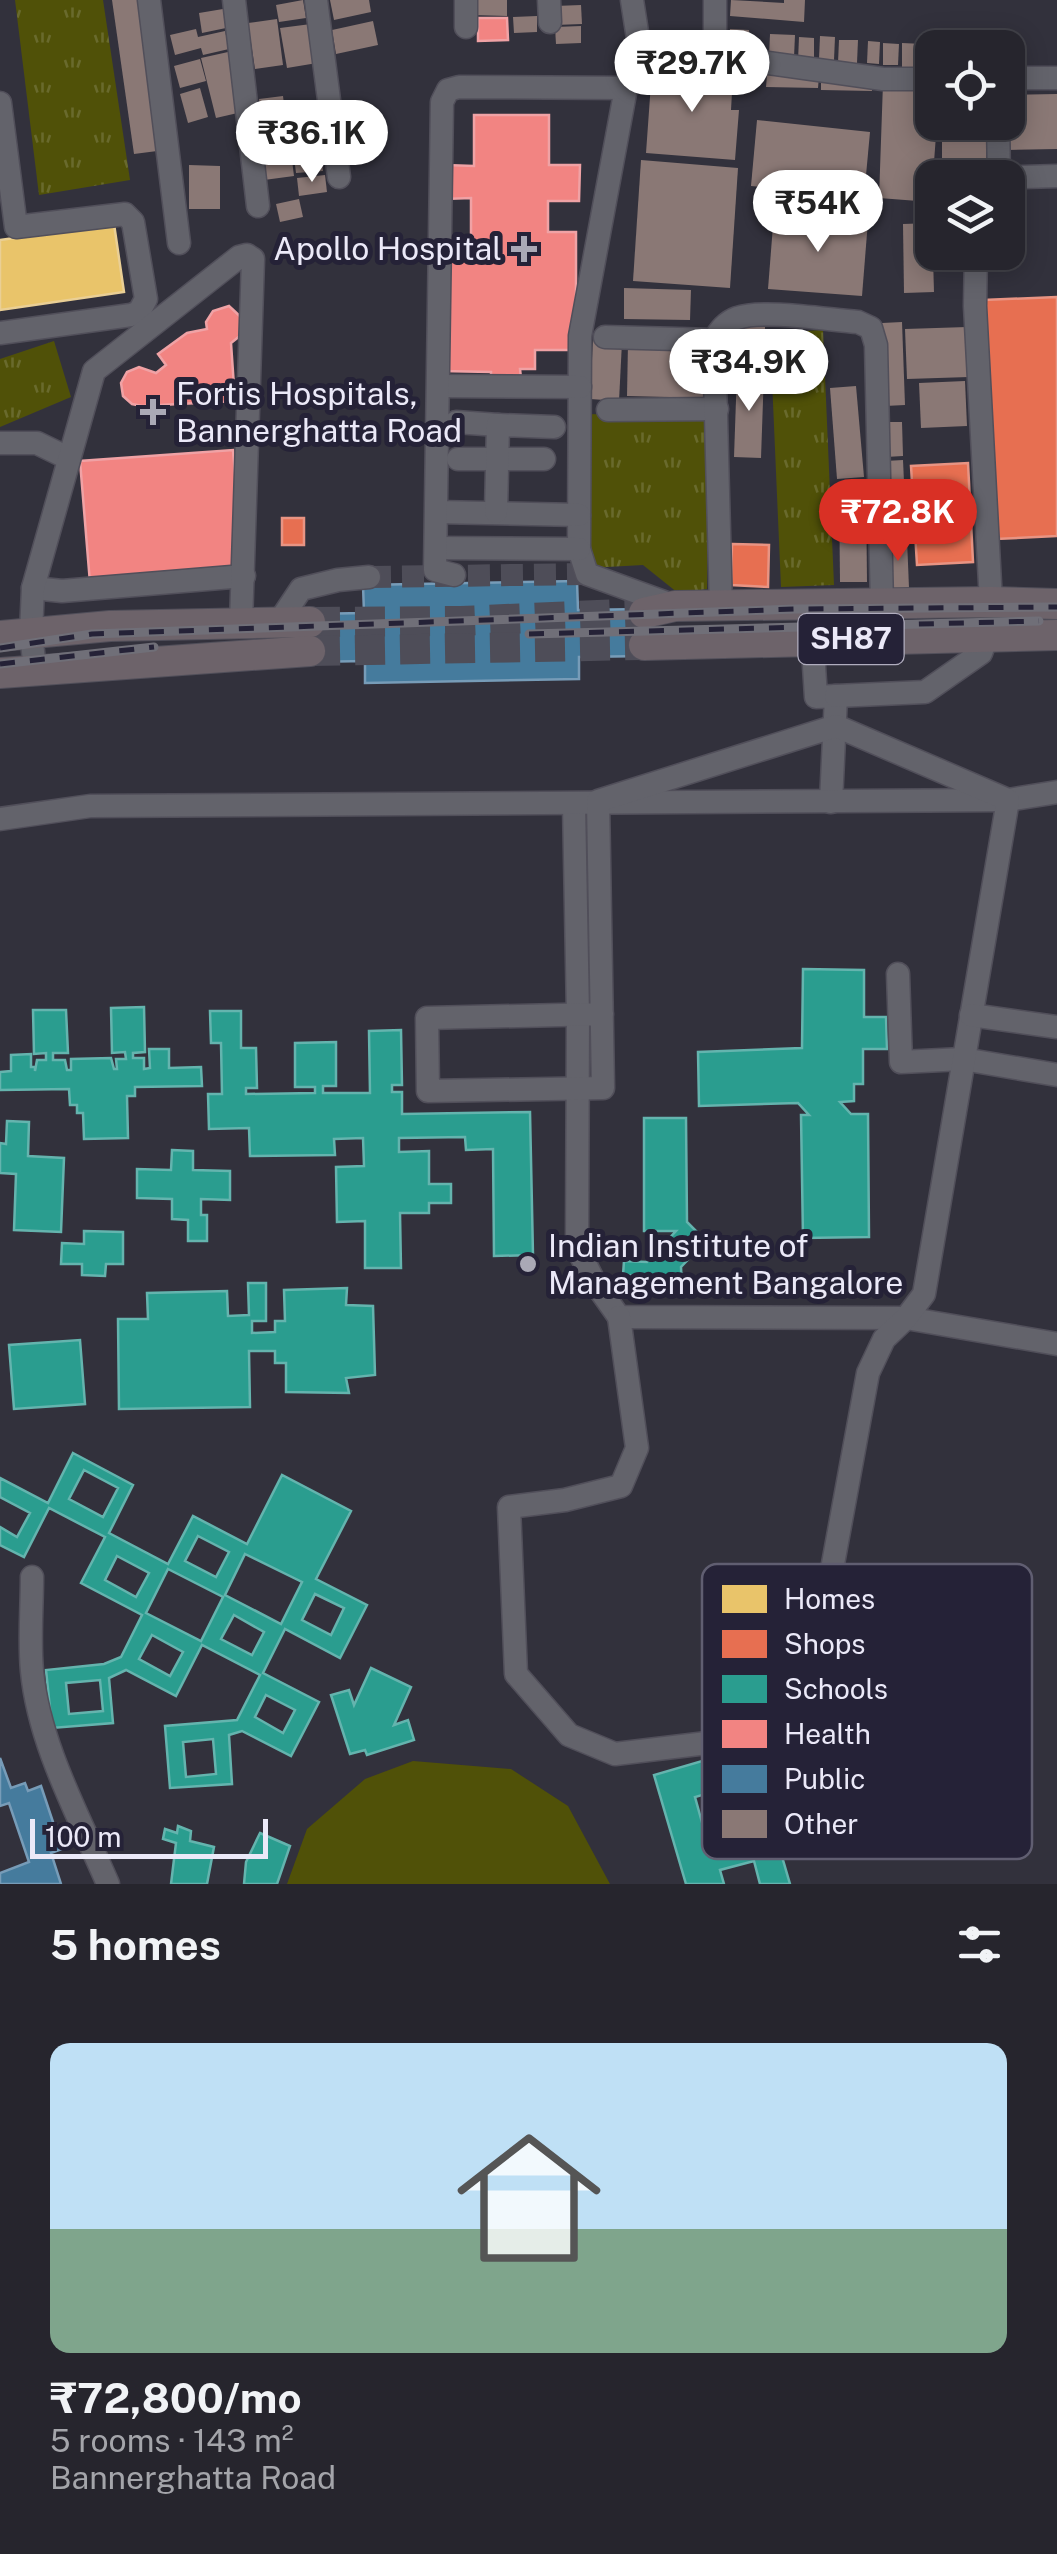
<!DOCTYPE html>
<html lang="en">
<head>
<meta charset="utf-8">
<style>
	body { margin:0; font-family:"Public Sans",sans-serif; background:#2e2d35; color:#f1f3f6; height:100vh; display:flex; flex-direction:column; font-size:38px; white-space:nowrap }
	* { box-sizing:border-box; margin:0 }
	p { font-size:32px; color:#a4a5aa }
	.icon { flex:none; width:55px; height:55px; fill:none; stroke:currentColor; stroke-width:2; stroke-linecap:round; stroke-linejoin:round }
	.map { position:relative; height:1884px; overflow:hidden }
	.drawer { display:flex; flex-direction:column; background:#26252d; flex:1 }
	.drawer>* { flex:none }
	.buttons { position:absolute; left:915px; top:30px; display:grid; gap:20px }
	.buttons a { display:grid; place-items:center; width:110px; height:110px; border-radius:20px; background:#26252d; box-shadow:0 5px 25px #0003,0 0 0 2px #424249; font-size:50px }
	.scale { position:absolute; left:30px; bottom:25px; width:238px; box-sizing:border-box; padding-left:10px; border:5px solid #ebe9f8; border-top:0; font-size:28px; line-height:35px; white-space:nowrap; color:#ebe9f8; -webkit-text-stroke:8px #252237; paint-order:stroke }
	.price { position:absolute; translate:-50% -85px; padding:0 22px; border-radius:35px; background:#fff; color:#222; font-size:32px; line-height:65px; filter:drop-shadow(0 2px 5px #0008) }
	.price::after { content:''; position:absolute; left:50%; top:60px; width:30px; height:22px; margin-left:-15px; background:inherit; clip-path:polygon(0 0,100% 0,50% 100%) }
	.price.current { background:#d93025; color:#fff }
	ul { padding:0; list-style:none }
	li { display:grid; align-content:center; gap:20px; height:530px; padding:0 50px }
	li span { display:grid; place-items:center; height:310px; border-radius:20px; color:#555 }
	li>.icon { margin-inline-start:auto }
	span .icon { width:180px; height:180px; fill:#fffc; stroke-width:1 }
	li b { font-size:42px }
	h2 { display:flex; justify-content:space-between; align-items:center; height:120px; padding:0 50px; font-size:42px }
	.map>svg:first-child { display:block }
</style>
</head>
<body>
<div class="map">
<svg width="1057" height="1884" viewBox="0 0 1057 1884">
	<defs>
		<pattern id="grass-tufts" width="24" height="20" patternUnits="userSpaceOnUse" patternTransform="scale(2.5)"><rect width="24" height="20" fill="#505108"/><path d="M3 7l-1-3M5 7V3M7 7l1-3M15 17l-1-3M17 17v-4M19 17l1-3" fill="none" stroke="#696a2d"/></pattern>
	</defs>
	<rect width="100%" height="100%" fill="#32313c"/>
	<g fill="url(#grass-tufts)">
		<path d="M15 0H103L130 180 39 195Z"/>
		<path d="M823 330 834 585 781 587 770 333Z"/>
		<path d="M54 341 71 397 0 427V359Z"/>
		<path d="M586 414 709 417 707 589 678 593 643 565 589 568Z"/>
	</g>
	<path fill="#505108" d="M413 1761 511 1769 568 1806 610 1884H287L307 1829 365 1779Z"/>
	<path fill="#e9c46a" stroke="#eacf95" stroke-width="2.5" d="M114 224 124 292 0 310V240Z"/>
	<g fill="#e76f51" stroke="#e89483" stroke-width="2.5">
		<path d="M1057 297V536L996 539 984 300Z"/>
		<path d="M968 463 973 562 917 565 911 466Z"/>
		<rect x="282" y="518" width="22" height="27"/>
		<path d="M732 544 769 545 768 587 731 585Z"/>
	</g>
	<g fill="#2a9d8f" stroke="#64b4ae" stroke-width="2.5" fill-rule="evenodd">
		<path d="M803 969 864 970V1017H886L887 1049H863V1084H854V1101L840 1102 851 1114H868L869 1237 803 1238 801 1115H809L798 1103 699 1106 698 1052 802 1048Z"/>
		<path d="M144 1007 145 1052 133 1053V1058H144V1069L150 1068 149 1049H169V1068L201 1067 202 1086 135 1087V1096H127L128 1138 84 1139 83 1113H77V1105H70L69 1089 0 1090V1072L11 1071V1055L31 1054V1067H35V1071L37 1060H46V1053L34 1054 33 1010H66L68 1053H53V1060H65L67 1070H71V1059L111 1058 114 1069H117L116 1059H126L125 1052 112 1053 111 1008Z"/>
		<path d="M210 1011H241V1048H256L257 1088H246V1094L315 1093V1087H295V1043L336 1042V1086H323V1093H370L369 1031 401 1030 402 1085H392V1092H402V1114L530 1112 533 1255 494 1256 493 1149 466 1150 465 1137 399 1138V1152L429 1151V1184H451V1203H429V1213H400L401 1268H365V1221L337 1222 336 1167 364 1166 363 1138 334 1139 335 1155 250 1156 249 1128 209 1129 208 1094H222L221 1043H211Z"/>
		<path d="M644 1118H686L687 1222 706 1241 681 1267 682 1291H660V1280L656 1276 623 1275 624 1261 647 1262 676 1231H644Z"/>
		<path d="M7 1121 29 1122 28 1156 64 1158 61 1232 14 1230 16 1174 0 1173V1143L6 1144Z"/>
		<path d="M172 1150 193 1151V1170L230 1171V1200L201 1199V1215H207V1241H188V1220L172 1219V1199L137 1198V1169L171 1170Z"/>
		<path d="M84 1231 123 1232V1264H106L105 1276 82 1275V1264H61L62 1243 84 1244Z"/>
		<path d="M248 1283H266V1321H252V1333L275 1332V1321H285L284 1290 347 1288 346 1305 373 1306 375 1375 346 1378 349 1393 286 1392V1363H275V1351H249L250 1407 119 1409 118 1319H148L147 1293 227 1291 228 1316 249 1315Z"/>
		<path d="M80 1340 85 1404 14 1409 9 1345Z"/>
		<path d="M73 1453 133 1485 109 1533 168 1564 193 1516 247 1544 282 1475 351 1511 316 1579 367 1605 340 1658 285 1629 263 1673 319 1702 291 1756 242 1731 229 1735 232 1784 170 1788 165 1726 237 1720 260 1675 202 1645 176 1696 126 1670 109 1678 113 1723 52 1728 46 1670 104 1664 121 1657 142 1615 81 1583 105 1537 49 1508 24 1557 0 1545V1527L17 1537 30 1513 0 1497V1478L48 1503ZM84 1470 118 1488 103 1517 69 1499ZM198 1536 229 1552 216 1577 185 1561ZM245 1554 302 1582 281 1624 225 1595ZM117 1556 149 1573 136 1597 105 1580ZM168 1569 223 1597 201 1641 146 1613ZM315 1594 344 1608 331 1635 302 1620ZM234 1615 264 1632 252 1655 221 1639ZM152 1635 183 1652 170 1676 139 1659ZM100 1680 103 1711 69 1714 66 1683ZM266 1695 295 1710 283 1733 255 1717ZM213 1739 216 1774 186 1777 183 1742Z"/>
		<path d="M371 1668 411 1687 394 1725 408 1720 414 1740 367 1755 365 1750 350 1754 331 1695 349 1690 354 1705Z"/>
		<path d="M750 1747 790 1884H760L754 1861 720 1870 724 1884H686L654 1775ZM733 1786 747 1834 708 1844 695 1797Z"/>
		<path d="M178 1826 191 1831 190 1841 214 1847 207 1884H171L176 1843 163 1839 165 1829 177 1833Z"/>
		<path d="M260 1833 290 1846 277 1884H244L246 1862Z"/>
	</g>
	<g fill="#f28482" stroke="#f0a2a5" stroke-width="2.5">
		<path d="M478 18H507L508 40 478 41Z"/>
		<path d="M474 115H549V165H580L579 201H548V232H576V350H535V369H520L521 378 491 379V372L442 371 444 252H471V198L445 199 446 165 474 166Z"/>
		<path d="M229 306 243 319 241 335 231 343 235 401 142 406 132 404 123 396 121 383 127 372 139 367 156 373 166 365 158 354 187 333 207 329 206 322 213 311Z"/>
		<path d="M233 450 243 571 90 583 80 461Z"/>
	</g>
	<g fill="#457b9d" stroke="#779cb8" stroke-width="2.5">
		<path d="M577 581 578 610 644 609 645 656 579 657V679L365 683V661L311 662 310 614 364 613 363 585Z"/>
		<path d="M0 1758 11 1788 25 1783 28 1791 41 1786 62 1849 51 1853 61 1884H0V1873L29 1862 9 1803 0 1806Z"/>
	</g>
	<g fill="#8a7875">
		<path d="M112 0H144L165 150 134 154Z"/>
		<path d="M303 0 306 18 279 22 276 5Z"/>
		<path d="M330 0H369L371 12 334 20Z"/>
		<path d="M472 0H507V16L472 15Z"/>
		<path d="M731 0 784 3V0H805L804 22 730 16Z"/>
		<path d="M581 5 582 24 555 25V6Z"/>
		<path d="M223 9 226 28 202 33 199 13Z"/>
		<path d="M537 16V32L514 33 513 17Z"/>
		<path d="M277 19 283 65 255 69 248 23Z"/>
		<path d="M373 21 378 45 336 54 332 30Z"/>
		<path d="M311 24 317 63 287 68 280 28Z"/>
		<path d="M581 26V43L556 44 555 27Z"/>
		<path d="M196 29 198 37 225 31 229 49 203 55 201 48 175 55 170 35Z"/>
		<path d="M730 29 749 30 748 52H729Z"/>
		<path d="M770 34 795 35 794 57 769 56Z"/>
		<path d="M820 36 835 37 834 60 819 59Z"/>
		<path d="M799 37 814 38V61H798Z"/>
		<path d="M839 40H858L857 63H838Z"/>
		<path d="M868 41 880 42 879 64 867 63Z"/>
		<path d="M883 43 899 44 898 65H883Z"/>
		<path d="M902 43 923 44V69H902Z"/>
		<path d="M228 52 242 112 216 118 201 58Z"/>
		<path d="M200 59 206 81 180 88 174 66Z"/>
		<path d="M652 69 733 75 731 110H739L735 160 646 153Z"/>
		<path d="M767 75 819 76 818 88 766 87Z"/>
		<path d="M821 78 872 79V91L821 90Z"/>
		<path d="M883 83 932 85V122H937L931 202 879 198Z"/>
		<path d="M200 88 208 117 188 123 180 94Z"/>
		<path d="M1057 94V149L1007 150 1008 95Z"/>
		<path d="M283 96 287 130 264 133 259 99Z"/>
		<path d="M757 120 870 132 864 197 751 186Z"/>
		<path d="M942 122H987L986 173 942 172Z"/>
		<path d="M322 127 323 145 298 146 297 128Z"/>
		<path d="M289 135 294 176 264 180 258 139Z"/>
		<path d="M321 154 323 171 296 173 294 157Z"/>
		<path d="M641 160 738 168 730 288 633 281Z"/>
		<path d="M189 165 220 166V209H189Z"/>
		<path d="M325 175 327 192 299 196 297 178Z"/>
		<path d="M299 199 303 217 280 222 276 204Z"/>
		<path d="M774 213 868 221 862 296 768 289Z"/>
		<path d="M932 223 934 292 904 293 903 224Z"/>
		<path d="M624 288 691 290 690 320 624 319Z"/>
		<path d="M902 322 905 405 885 406 882 323Z"/>
		<path d="M738 326 765 327 764 363 736 362Z"/>
		<path d="M967 327 969 377 907 379 905 329Z"/>
		<path d="M593 340 622 342 619 401 590 399Z"/>
		<path d="M628 343 712 345 711 398 627 396Z"/>
		<path d="M737 371 764 372 761 458 734 457Z"/>
		<path d="M965 381 967 426 921 428 919 383Z"/>
		<path d="M856 386 864 477 837 479 830 388Z"/>
		<path d="M885 422H902L903 456 886 457Z"/>
		<path d="M903 460 905 504 887 505 885 461Z"/>
		<path d="M839 487H866L867 582H840Z"/>
		<path d="M886 507H905L906 536H887Z"/>
		<path d="M887 539H907L909 588 889 589Z"/>
	</g>
	<g fill="none" stroke-linecap="round" stroke-linejoin="round">
		<path stroke="#4e4d58" stroke-width="22" stroke-dasharray="22 11" stroke-linecap="butt" d="M369 577 587 574"/>
		<g stroke="#4e4d58" stroke-width="30" stroke-dasharray="30 15" stroke-linecap="butt">
			<path d="M310 622 461 621 644 613"/>
			<path d="M310 651 644 645"/>
		</g>
		<g stroke="#514f5a" stroke-width="25">
			<g id="minor">
				<path d="M149 0 179 243"/>
				<path d="M234 0 258 206"/>
				<path d="M316 0 339 177"/>
				<path d="M466 0V27"/>
				<path d="M549 0 550 22"/>
				<path d="M632 0 639 45 883 79H932"/>
				<path d="M639 45 626 88 580 336 579 549 587 574 675 606"/>
				<path d="M715 57V0"/>
				<path d="M1008 78H1057"/>
				<path d="M0 103 16 227 125 214 133 222 146 299 139 312 131 315 0 333"/>
				<path d="M998 122 999 177"/>
				<path d="M991 178 1057 176"/>
				<path d="M976 252 975 306 991 602"/>
				<path d="M605 337 714 340"/>
				<path d="M439 386 580 387"/>
				<path d="M608 410 717 409"/>
				<path d="M456 422 498 425"/>
				<path d="M0 443H37L68 458"/>
				<path d="M458 459H544"/>
				<path d="M437 512 579 515"/>
				<path d="M496 512 498 425 554 427"/>
				<path d="M436 548 579 549"/>
				<path d="M454 575 435 570 442 102 448 90 459 87 626 88"/>
				<path d="M33 588 62 591 244 576"/>
				<path d="M810 605 816 697 836 696 831 802"/>
				<path d="M721 608 714 340C720 330 726 322 737 318 764 309 828 320 858 322L871 328 876 345 882 605"/>
				<path d="M279 622 301 589 338 580 369 577"/>
				<path d="M35 670 31 633 33 588 94 371 239 257 247 255 253 259 241 623"/>
				<path d="M836 696 925 692 981 653 987 636"/>
				<path d="M574 804 578 1015 577 1248 595 1283 619 1317 906 1318 1057 1344"/>
				<path d="M0 819 90 806 1008 800 1057 792"/>
				<path d="M898 974 901 1062 963 1059 1057 1075"/>
				<path d="M602 1014 427 1018 428 1091 603 1088 598 801 836 726 1008 800 924 1294 906 1318 884 1339 868 1373 806 1711"/>
				<path d="M971 1015 1057 1027"/>
				<path d="M619 1317 637 1448 621 1486 565 1500 509 1507 516 1674 569 1735 615 1754 707 1743 806 1711 889 1704V1729"/>
				<path d="M32 1577C32 1608 29 1640 32 1671 39 1745 79 1816 108 1884"/>
			</g>
		</g>
		<g stroke="#514f5a" stroke-width="32">
			<g id="major">
				<path d="M644 613 675 606 991 602 1057 604"/>
				<path d="M0 636 110 626 310 622"/>
				<path d="M644 645 1057 635"/>
				<path d="M0 673 310 651"/>
			</g>
		</g>
		<use href="#minor" stroke="#63636b" stroke-width="22"/>
		<use href="#major" stroke="#6d636a" stroke-width="30"/>
		<g stroke="#706f78" stroke-width="9">
			<g id="rail">
				<path d="M529 634 1039 621"/>
				<path d="M0 648 92 634 796 609 1057 607"/>
				<path d="M0 664 154 647"/>
			</g>
		</g>
		<use href="#rail" stroke="#252237" stroke-width="5" stroke-dasharray="15" stroke-linecap="butt"/>
	</g>
	<g fill="#aaa9b6" stroke="#252237" stroke-width="4">
		<path d="M519 234h10v10h10v10h-10v10h-10v-10h-10v-10h10z"/>
		<path d="M148 397h10v10h10v10h-10v10h-10v-10h-10v-10h10z"/>
		<circle cx="528" cy="1264" r="10"/>
	</g>
	<g text-anchor="middle" stroke-width="10" stroke-linejoin="round" paint-order="stroke">
		<rect fill="#252237" stroke="#b0adbe" stroke-width="2.5" x="798.5" y="614" width="105" height="50" rx="8"/>
		<g font-size="30" font-weight="bold" fill="#ebe9f8">
			<text x="851" y="649">SH87</text>
		</g>
		<g font-size="32" fill="#ebe9f8" stroke="#252237" text-anchor="start">
			<text x="502" y="260" text-anchor="end">Apollo Hospital</text>
			<text x="176" y="405">Fortis Hospitals,<tspan x="176" dy="37">Bannerghatta Road</tspan></text>
			<text x="548" y="1257">Indian Institute of<tspan x="548" dy="37">Management Bangalore</tspan></text>
		</g>
	</g>
	<rect x="702" y="1564" width="330" height="295" rx="15" fill="#252237" stroke="#605e71" stroke-width="2.5"/>
	<rect x="722" y="1585" width="45" height="28" fill="#e9c46a"/>
	<rect x="722" y="1630" width="45" height="28" fill="#e76f51"/>
	<rect x="722" y="1675" width="45" height="28" fill="#2a9d8f"/>
	<rect x="722" y="1720" width="45" height="28" fill="#f28482"/>
	<rect x="722" y="1765" width="45" height="28" fill="#457b9d"/>
	<rect x="722" y="1810" width="45" height="28" fill="#8a7875"/>
	<g font-size="28" fill="#ebe9f8">
		<text x="784" y="1609">Homes</text>
		<text x="784" y="1654">Shops</text>
		<text x="784" y="1699">Schools</text>
		<text x="784" y="1744">Health</text>
		<text x="784" y="1789">Public</text>
		<text x="784" y="1834">Other</text>
	</g>
</svg>
<div class="buttons">
<a><svg class="icon" aria-label="locate" viewBox="0 0 24 24"><circle cx="12" cy="12" r="6"/><path d="M12 2v4M12 18v4M2 12h4M18 12h4"/></svg></a>
<a><svg class="icon" aria-label="layers" viewBox="0 0 24 24"><path d="M12 4l9 5-9 5-9-5zM3 14l9 5 9-5"/></svg></a>
</div>
<div class="scale">100 m</div>
<b class="price" style="left:692px;top:115px">₹29.7K</b>
<b class="price" style="left:312px;top:185px">₹36.1K</b>
<b class="price" style="left:818px;top:255px">₹54K</b>
<b class="price" style="left:749px;top:414px">₹34.9K</b>
<b class="price current" style="left:898px;top:564px">₹72.8K</b>
</div>
<section class="drawer">
<h2>5 homes<svg class="icon" aria-label="filters" viewBox="0 0 24 24"><path d="M4 7h16M4 17h16"/><circle cx="9" cy="7" r="2"/><circle cx="15" cy="17" r="2"/></svg></h2>
<ul>
<li><span style="background:linear-gradient(#bfe0f5 60%,#7fa58c 0)"><svg class="icon" aria-label="home" viewBox="0 0 24 24"><path d="M3 11l9-7 9 7M6 9v11h12V9"/></svg></span><div><b>₹72,800/mo</b><p>5 rooms · 143 m²</p><p>Bannerghatta Road</p></div></li>
</ul>
</section>
</body>
</html>
